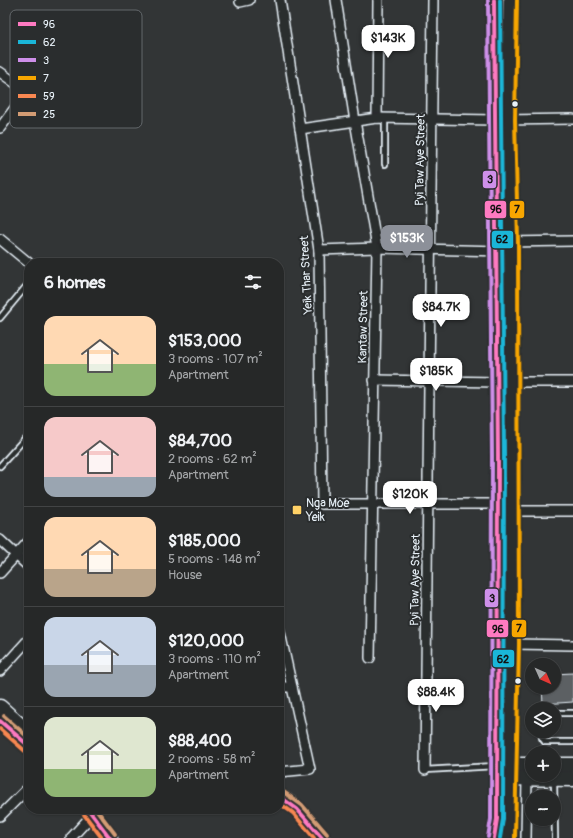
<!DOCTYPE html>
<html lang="en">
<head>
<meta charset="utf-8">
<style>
	body { margin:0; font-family:Pangolin,sans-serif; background:#323434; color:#f1f3f6; height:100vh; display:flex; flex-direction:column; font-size:15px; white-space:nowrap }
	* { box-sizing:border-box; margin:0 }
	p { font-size:13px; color:#a4a6a8 }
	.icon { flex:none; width:22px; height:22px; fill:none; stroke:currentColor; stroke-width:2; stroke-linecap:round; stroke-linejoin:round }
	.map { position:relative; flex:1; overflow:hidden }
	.details { position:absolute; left:24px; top:258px; width:260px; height:556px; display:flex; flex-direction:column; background:#262828; border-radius:16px; box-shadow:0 1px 3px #0004,0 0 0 1px #424445 }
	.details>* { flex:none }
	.needle { width:26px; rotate:135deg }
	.controls { position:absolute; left:525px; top:658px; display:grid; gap:8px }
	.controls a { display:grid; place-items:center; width:36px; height:36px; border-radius:50%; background:#262828; box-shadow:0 1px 3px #0004,0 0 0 1px #424445; font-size:20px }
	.price { position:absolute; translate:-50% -34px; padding:0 9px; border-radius:8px; background:#fff; color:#222; font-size:13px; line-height:26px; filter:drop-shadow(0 1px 2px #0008) }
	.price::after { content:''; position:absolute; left:50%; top:24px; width:12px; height:9px; margin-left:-6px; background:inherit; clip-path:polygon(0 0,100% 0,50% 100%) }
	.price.current { background:#8c9099; color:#fff }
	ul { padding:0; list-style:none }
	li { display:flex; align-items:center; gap:12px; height:100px; padding:0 20px }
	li+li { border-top:1px solid #424445 }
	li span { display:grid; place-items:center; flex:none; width:112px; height:80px; border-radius:12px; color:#555 }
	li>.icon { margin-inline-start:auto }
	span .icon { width:48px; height:48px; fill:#fffc; stroke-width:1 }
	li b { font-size:17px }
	h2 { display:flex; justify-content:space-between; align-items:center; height:48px; padding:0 20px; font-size:17px }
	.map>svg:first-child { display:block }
</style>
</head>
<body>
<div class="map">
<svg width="573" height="838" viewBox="0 0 573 838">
	<rect width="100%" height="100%" fill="#323536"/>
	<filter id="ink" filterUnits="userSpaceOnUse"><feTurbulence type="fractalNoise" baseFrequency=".025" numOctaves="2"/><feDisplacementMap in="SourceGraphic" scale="8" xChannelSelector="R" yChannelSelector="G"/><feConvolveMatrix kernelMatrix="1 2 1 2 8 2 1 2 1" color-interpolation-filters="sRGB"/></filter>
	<g filter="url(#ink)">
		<g fill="#5c6063" stroke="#e8f1f8">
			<path d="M573 673V702L543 704 542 687H554V674Z"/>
			<path d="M537 789 554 790V797H537Z"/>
		</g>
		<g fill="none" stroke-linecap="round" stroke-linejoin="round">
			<g stroke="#e8f1f8" stroke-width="8">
				<g id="lane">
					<path d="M385 164V118"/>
					<path d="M0 318 29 283"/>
					<path d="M0 466 29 434"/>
					<path d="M554 713H573"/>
					<path d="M541 731 542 738 545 742H573"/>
					<path d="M425 770 495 766"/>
					<path d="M554 781 555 838"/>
				</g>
			</g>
			<g stroke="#e8f1f8" stroke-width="12">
				<g id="street">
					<path d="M280 0 319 250 322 504H498"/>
					<path d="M336 0 355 121 377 248 370 658"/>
					<path d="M240 2 249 0"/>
					<path d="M0 72 54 111"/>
					<path d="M377 118 378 0"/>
					<path d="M0 128 27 92 31 78 73 25"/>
					<path d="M300 129 377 118 494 120 573 119"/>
					<path d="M0 239 29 263"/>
					<path d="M506 242 573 241"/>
					<path d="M319 250 377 248 502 251"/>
					<path d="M374 380 498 382"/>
					<path d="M514 382H573"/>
					<path d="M513 511H573"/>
					<path d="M0 540 29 567"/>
					<path d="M0 573 29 541"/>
					<path d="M279 628 310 769 279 772"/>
					<path d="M513 644 573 645"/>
					<path d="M0 671 29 639"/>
					<path d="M279 687H292"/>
					<path d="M425 770 433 0"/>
					<path d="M0 816 29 787"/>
					<path d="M71 838 92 815"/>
					<path d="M526 838 527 779"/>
				</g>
			</g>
			<g stroke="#e8f1f8" stroke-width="17">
				<g id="primary">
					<path d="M0 707 29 733"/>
					<path d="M0 721 29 746"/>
					<path d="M501 765H532"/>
					<path d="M554 765H573"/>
					<path d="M502 778 573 779"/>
					<path d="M279 796C297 805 310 822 322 838"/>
					<path d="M88 809 110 838"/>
					<path d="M494 838 497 819V793L498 456 494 0"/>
					<path d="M509 838 513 644V456L512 242 509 120 511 0"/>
				</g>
			</g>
			<use href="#lane" stroke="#2a2d2e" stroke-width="4.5"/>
			<use href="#street" stroke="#2a2d2e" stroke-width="9"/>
			<use href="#primary" stroke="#2a2d2e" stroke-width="14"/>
			<g stroke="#2a2d2e" stroke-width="7">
				<g id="bus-1">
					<path d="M494 0 498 456 497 819 494 838"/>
					<path d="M0 721 29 746"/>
					<path d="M279 796 297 809 322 838"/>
					<path d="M88 809 110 838"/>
				</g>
			</g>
			<g stroke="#2a2d2e" stroke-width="7">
				<path id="bus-2" d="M500 0 504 456 503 819 500 838"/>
			</g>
			<g stroke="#2a2d2e" stroke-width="7">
				<path id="bus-3" d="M488 0 492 456 491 819 488 837"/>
			</g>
			<g stroke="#2a2d2e" stroke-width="7">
				<path id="bus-4" d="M515 838 519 644 518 242 515 120 517 0"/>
			</g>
			<g stroke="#2a2d2e" stroke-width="7">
				<g id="bus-5">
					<path d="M0 729 25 751"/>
					<path d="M279 803 293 813 314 838"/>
					<path d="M83 813 102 838"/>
				</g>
			</g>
			<g stroke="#2a2d2e" stroke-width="7">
				<g id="bus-6">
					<path d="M4 716 29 738"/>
					<path d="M282 791 302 805 327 834"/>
					<path d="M96 809 115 834"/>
				</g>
			</g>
			<use href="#bus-1" stroke="#fe7ac1" stroke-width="4"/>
			<use href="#bus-2" stroke="#1ab6d8" stroke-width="4"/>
			<use href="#bus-3" stroke="#ce8fe9" stroke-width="4"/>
			<use href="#bus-4" stroke="#f7a600" stroke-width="4"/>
			<use href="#bus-5" stroke="#f88751" stroke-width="4"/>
			<use href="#bus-6" stroke="#d39c74" stroke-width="4"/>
		</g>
	</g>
	<g fill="#e8f1f8" stroke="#2a2d2e" stroke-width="1.5">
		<circle cx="515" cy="104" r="3.5"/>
		<circle cx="518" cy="681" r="3.5"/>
	</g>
	<rect fill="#ffd166" stroke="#2a2d2e" stroke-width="1.5" x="292" y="505" width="10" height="10" rx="2"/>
	<g text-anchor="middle" stroke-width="4" stroke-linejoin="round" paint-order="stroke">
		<g font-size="12" fill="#e8f1f8" stroke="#2a2d2e">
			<text transform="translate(420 160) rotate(-89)" y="4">Pyi Taw Aye Street</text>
			<text transform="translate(306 275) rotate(-93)" y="4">Yeik Thar Street</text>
			<text transform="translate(363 327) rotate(-89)" y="4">Kantaw Street</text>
			<text transform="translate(415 580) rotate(-89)" y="4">Pyi Taw Aye Street</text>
		</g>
		<g font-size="12" fill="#e8f1f8" stroke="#2a2d2e" text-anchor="start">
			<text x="306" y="507">Nga Moe<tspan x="306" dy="14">Yeik</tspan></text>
		</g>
	</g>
	<rect x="10" y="10" width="132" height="118" rx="6" fill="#2a2d2e" stroke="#63686b" stroke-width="1"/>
	<rect x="18" y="22" width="18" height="4" fill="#fe7ac1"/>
	<rect x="18" y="40" width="18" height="4" fill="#1ab6d8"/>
	<rect x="18" y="58" width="18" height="4" fill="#ce8fe9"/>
	<rect x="18" y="76" width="18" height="4" fill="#f7a600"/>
	<rect x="18" y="94" width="18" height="4" fill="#f88751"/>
	<rect x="18" y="112" width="18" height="4" fill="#d39c74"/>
	<g font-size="11" fill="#e8f1f8">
		<text x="43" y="28">96</text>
		<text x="43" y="46">62</text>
		<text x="43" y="64">3</text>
		<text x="43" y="82">7</text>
		<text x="43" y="100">59</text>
		<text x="43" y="118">25</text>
	</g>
	<g stroke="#2a2d2e" stroke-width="1.5">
		<rect x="482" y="170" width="15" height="19" rx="4" fill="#ce8fe9"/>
		<rect x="509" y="200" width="16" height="19" rx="4" fill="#f7a600"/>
		<rect x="484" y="200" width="23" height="19" rx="4" fill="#fe7ac1"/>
		<rect x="491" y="230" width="23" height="19" rx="4" fill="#1ab6d8"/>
		<rect x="484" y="588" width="15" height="20" rx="4" fill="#ce8fe9"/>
		<rect x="511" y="619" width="16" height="19" rx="4" fill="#f7a600"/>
		<rect x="486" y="619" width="23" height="19" rx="4" fill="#fe7ac1"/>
		<rect x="492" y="649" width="23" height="19" rx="4" fill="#1ab6d8"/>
	</g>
	<g font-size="11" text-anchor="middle" font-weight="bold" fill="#111">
		<text x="490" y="183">3</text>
		<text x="517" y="213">7</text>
		<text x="496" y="213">96</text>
		<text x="502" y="243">62</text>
		<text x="492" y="602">3</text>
		<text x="519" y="632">7</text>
		<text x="498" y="633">96</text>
		<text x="503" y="663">62</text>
	</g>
</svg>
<div class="controls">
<a><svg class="needle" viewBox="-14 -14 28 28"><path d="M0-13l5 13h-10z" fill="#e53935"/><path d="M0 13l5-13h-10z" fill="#a4a6a8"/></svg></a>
<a><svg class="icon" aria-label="layers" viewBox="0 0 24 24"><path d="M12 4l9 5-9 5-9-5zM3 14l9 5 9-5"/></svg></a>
<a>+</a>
<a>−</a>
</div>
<b class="price" style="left:388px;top:59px">$143K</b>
<b class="price current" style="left:407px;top:259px">$153K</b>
<b class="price" style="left:441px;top:328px">$84.7K</b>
<b class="price" style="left:436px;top:392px">$185K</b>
<b class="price" style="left:410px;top:515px">$120K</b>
<b class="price" style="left:436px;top:713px">$88.4K</b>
<section class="details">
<h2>6 homes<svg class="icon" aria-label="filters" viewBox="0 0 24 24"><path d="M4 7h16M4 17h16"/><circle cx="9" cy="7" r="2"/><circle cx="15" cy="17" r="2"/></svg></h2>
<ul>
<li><span style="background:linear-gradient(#ffd9b3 60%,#8fb573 0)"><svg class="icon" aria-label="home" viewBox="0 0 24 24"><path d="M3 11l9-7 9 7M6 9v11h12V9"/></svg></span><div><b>$153,000</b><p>3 rooms · 107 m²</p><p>Apartment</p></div></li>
<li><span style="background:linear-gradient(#f6c9c9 75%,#9aa5b1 0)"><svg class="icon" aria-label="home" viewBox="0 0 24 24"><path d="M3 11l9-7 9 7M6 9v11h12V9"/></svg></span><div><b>$84,700</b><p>2 rooms · 62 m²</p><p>Apartment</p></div></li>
<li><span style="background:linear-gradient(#ffd9b3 65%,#b9a48a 0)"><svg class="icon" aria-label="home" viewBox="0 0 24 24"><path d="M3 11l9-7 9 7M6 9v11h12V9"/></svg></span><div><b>$185,000</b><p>5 rooms · 148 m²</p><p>House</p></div></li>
<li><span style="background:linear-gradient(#c9d6e8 60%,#9aa5b1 0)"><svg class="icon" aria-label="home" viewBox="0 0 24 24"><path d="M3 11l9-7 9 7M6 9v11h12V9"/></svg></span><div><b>$120,000</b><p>3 rooms · 110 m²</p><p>Apartment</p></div></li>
<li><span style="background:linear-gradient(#dfe7d0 65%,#8fb573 0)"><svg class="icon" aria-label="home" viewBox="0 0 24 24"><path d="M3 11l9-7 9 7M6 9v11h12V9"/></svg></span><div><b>$88,400</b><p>2 rooms · 58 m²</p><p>Apartment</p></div></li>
</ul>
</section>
</div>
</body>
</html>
